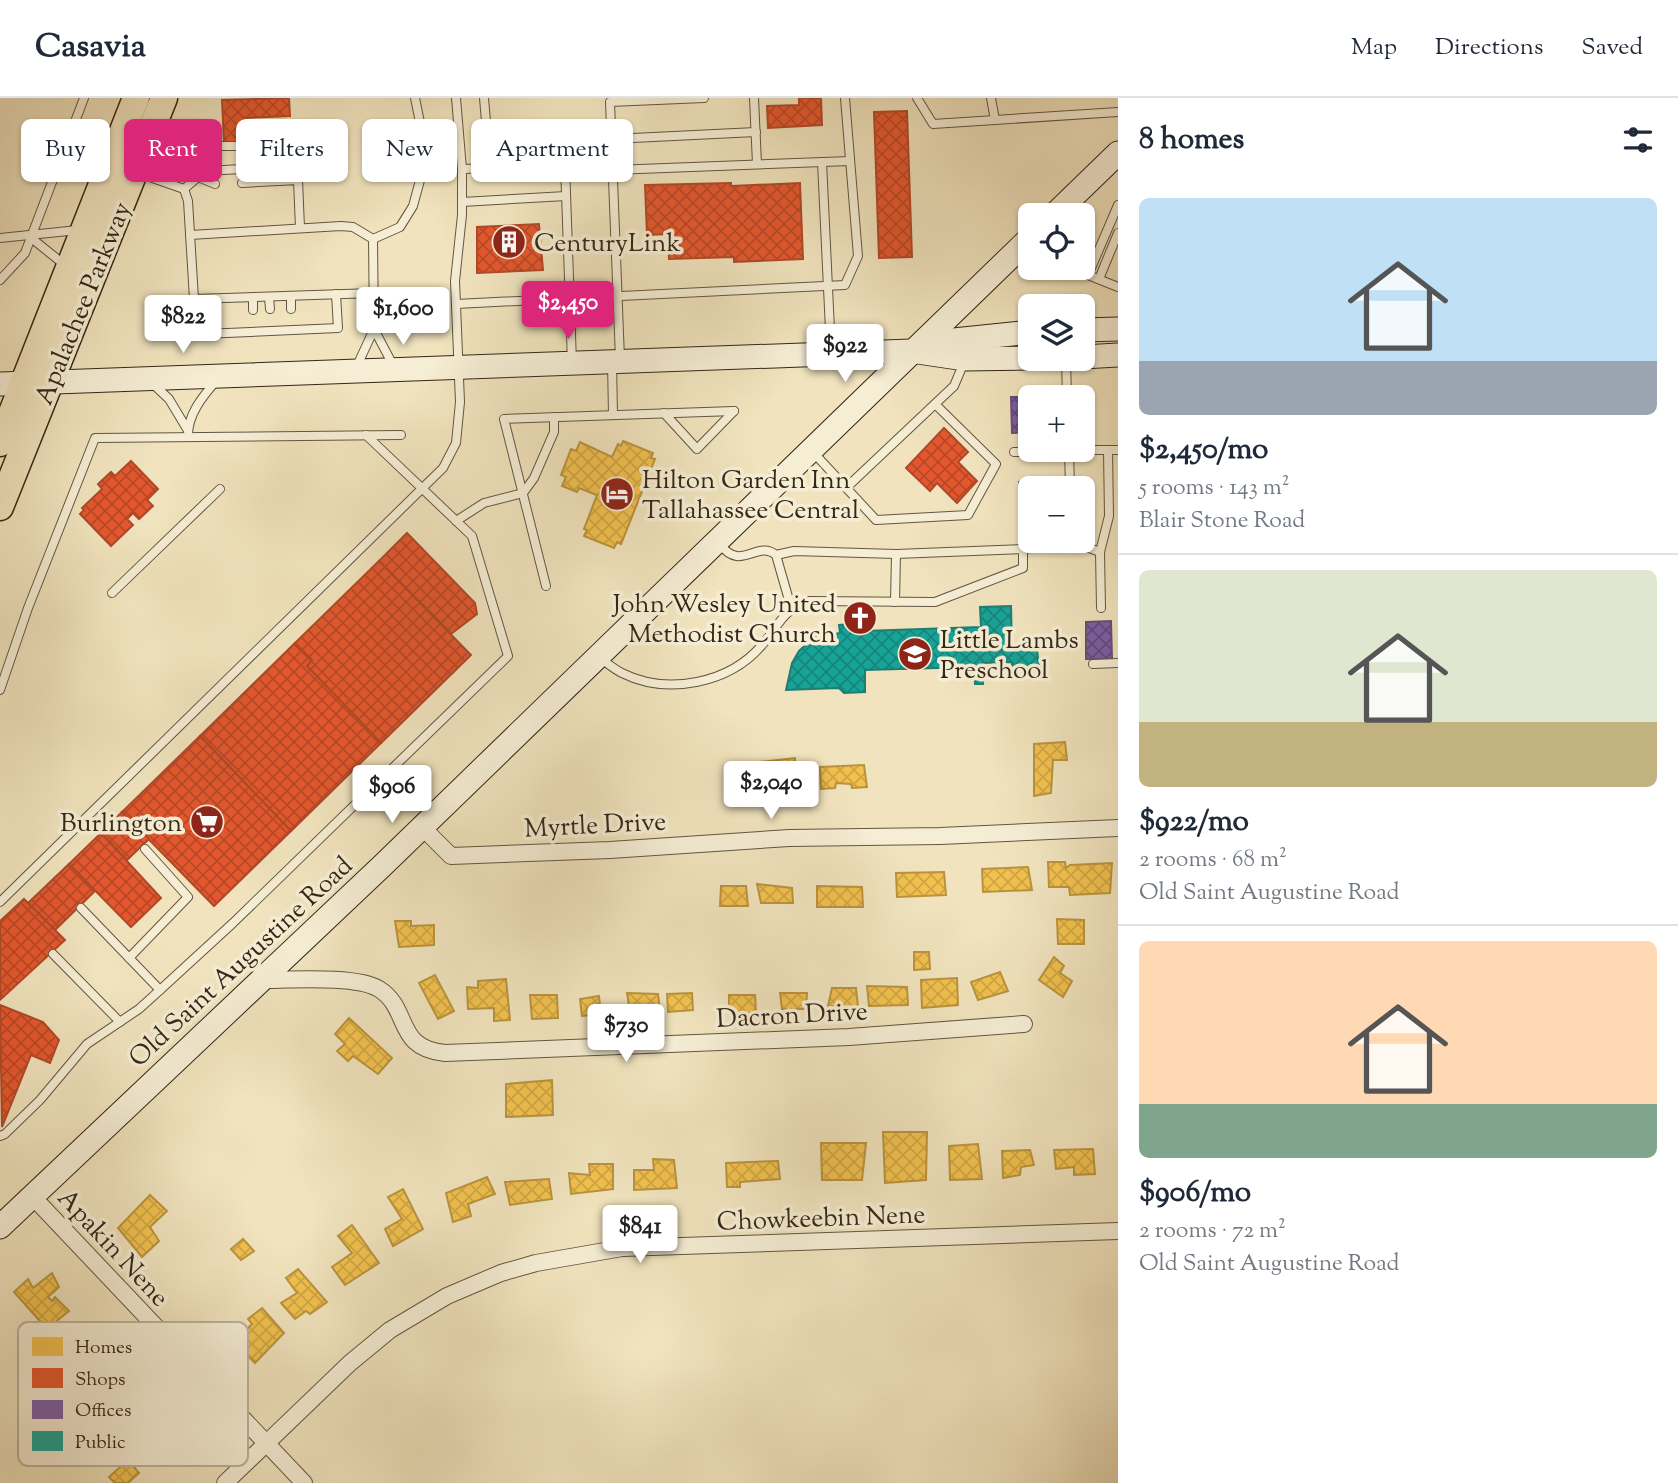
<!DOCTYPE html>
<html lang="en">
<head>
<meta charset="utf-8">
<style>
	body { margin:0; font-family:"Sorts Mill Goudy",serif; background:#f2f2f3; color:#1f2937; height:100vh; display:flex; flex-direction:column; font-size:26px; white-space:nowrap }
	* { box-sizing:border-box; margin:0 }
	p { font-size:23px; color:#747a83 }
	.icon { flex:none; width:38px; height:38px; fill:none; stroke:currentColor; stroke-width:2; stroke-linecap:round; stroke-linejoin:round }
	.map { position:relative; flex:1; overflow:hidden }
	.details { display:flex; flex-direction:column; background:#fff; width:560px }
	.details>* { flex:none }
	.top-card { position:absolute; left:21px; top:21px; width:665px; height:63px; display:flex; gap:14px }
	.controls { position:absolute; left:1018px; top:105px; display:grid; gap:14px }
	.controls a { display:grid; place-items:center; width:77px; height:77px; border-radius:10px; background:#fff; box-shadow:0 2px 5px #0004; font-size:35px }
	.price { position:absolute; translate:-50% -60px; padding:0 16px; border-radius:7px; background:#fff; color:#222; font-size:23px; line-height:46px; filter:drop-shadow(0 2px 4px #0008) }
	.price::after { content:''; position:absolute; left:50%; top:42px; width:21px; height:16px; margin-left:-10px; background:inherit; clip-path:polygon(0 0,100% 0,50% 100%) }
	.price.selected { background:#db2777; color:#fff }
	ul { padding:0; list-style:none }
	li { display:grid; align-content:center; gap:14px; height:371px; padding:0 21px }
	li+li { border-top:2px solid #e0e1e3 }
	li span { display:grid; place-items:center; height:217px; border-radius:10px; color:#555 }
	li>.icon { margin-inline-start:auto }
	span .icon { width:126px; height:126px; fill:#fffc; stroke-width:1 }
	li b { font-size:30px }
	h2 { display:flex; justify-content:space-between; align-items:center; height:84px; padding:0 21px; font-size:30px }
	.tag { padding:0 24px; border-radius:10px; background:#fff; box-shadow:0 2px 5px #0004; font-size:24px; line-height:63px }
	.tag.selected { background:#db2777; color:#fff }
	header { display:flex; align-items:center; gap:42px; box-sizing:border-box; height:98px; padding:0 35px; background:#fff; border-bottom:2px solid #e0e1e3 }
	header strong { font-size:33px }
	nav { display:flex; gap:38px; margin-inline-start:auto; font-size:24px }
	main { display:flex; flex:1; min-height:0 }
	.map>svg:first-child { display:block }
</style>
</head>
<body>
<header>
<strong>Casavia</strong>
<nav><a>Map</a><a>Directions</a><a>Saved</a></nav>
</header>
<main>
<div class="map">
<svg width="1118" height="1385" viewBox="0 0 1118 1385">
	<defs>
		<pattern id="homes-cross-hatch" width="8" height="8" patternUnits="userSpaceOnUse" patternTransform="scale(1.75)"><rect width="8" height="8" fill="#f2c14e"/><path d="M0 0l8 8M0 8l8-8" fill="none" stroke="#d0a643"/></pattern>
		<pattern id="shops-cross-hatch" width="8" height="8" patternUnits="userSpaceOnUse" patternTransform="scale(1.75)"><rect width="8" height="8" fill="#e4572e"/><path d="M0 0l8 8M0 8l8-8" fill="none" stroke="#ba4826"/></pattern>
		<pattern id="offices-cross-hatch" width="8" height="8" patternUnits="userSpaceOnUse" patternTransform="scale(1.75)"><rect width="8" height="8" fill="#7b5ea7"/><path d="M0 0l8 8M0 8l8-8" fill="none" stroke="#604a7f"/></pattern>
		<pattern id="public-cross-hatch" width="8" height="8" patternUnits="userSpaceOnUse" patternTransform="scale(1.75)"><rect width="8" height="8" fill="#17a398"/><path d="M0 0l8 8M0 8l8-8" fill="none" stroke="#16857b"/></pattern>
	</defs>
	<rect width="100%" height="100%" fill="#f0e3bd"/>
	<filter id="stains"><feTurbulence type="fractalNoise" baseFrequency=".00286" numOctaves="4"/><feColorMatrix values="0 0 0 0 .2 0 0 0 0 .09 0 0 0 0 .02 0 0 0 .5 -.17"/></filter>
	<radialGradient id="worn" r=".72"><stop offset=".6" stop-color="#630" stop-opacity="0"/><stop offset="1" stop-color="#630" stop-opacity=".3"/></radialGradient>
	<g fill="url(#homes-cross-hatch)" stroke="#b9933d" stroke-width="2">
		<path d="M623 343 653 355 651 360 655 361 621 446 617 444 614 450 584 438 587 432 584 431 597 397 579 390 577 394 562 388 566 379 561 377 571 351 576 353 580 344 612 359 618 346 621 348Z"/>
		<path d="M1065 644 1067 662H1053L1051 695 1034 698V646Z"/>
		<path d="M795 660 796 688H783V694H771V689L761 691 759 664Z"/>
		<path d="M864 667 867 689 852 690 851 686 836 685 835 690 821 691 820 669Z"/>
		<path d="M1048 764H1065L1066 770 1070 767 1112 765 1110 795 1070 797 1069 789H1049Z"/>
		<path d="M1028 769 1032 792 983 794 982 771Z"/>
		<path d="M944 774 946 797 897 799 896 775Z"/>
		<path d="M757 786 792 790 793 805H761Z"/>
		<path d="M721 788H746L748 808H720Z"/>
		<path d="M817 788 862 789 863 809H817Z"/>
		<path d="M1057 821 1084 822V846H1058Z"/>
		<path d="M395 823H411V828L434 827V847L399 849Z"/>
		<path d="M914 854H929L930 871 914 872Z"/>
		<path d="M1054 859 1064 868 1060 875 1072 883 1063 899 1039 882Z"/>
		<path d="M1000 874 1008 893 978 902 971 884Z"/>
		<path d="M435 877 454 913 438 921 419 885Z"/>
		<path d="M957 880 958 907 922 910 921 882Z"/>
		<path d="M506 881 510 922 494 923V910L468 911 467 889 478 890V883Z"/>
		<path d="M867 888 907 889 908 907 869 908Z"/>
		<path d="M832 890H856L858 909 828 908Z"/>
		<path d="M627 895 658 896 660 913 630 914Z"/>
		<path d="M692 895 693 912 668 914 667 896Z"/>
		<path d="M780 895H807L806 911H782Z"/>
		<path d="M530 897H557L558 920 532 921Z"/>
		<path d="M729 897H755L756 915H729Z"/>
		<path d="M599 898 601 916 582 918 580 901Z"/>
		<path d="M349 920 392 960 378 976 353 958 348 963 337 953 345 946 335 936Z"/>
		<path d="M552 982 553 1017 506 1019V986Z"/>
		<path d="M883 1034H927L926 1082 885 1085Z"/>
		<path d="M821 1045H866L862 1082H822Z"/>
		<path d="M978 1046 982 1081 950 1082 949 1048Z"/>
		<path d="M1093 1051 1095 1076 1074 1077V1069L1056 1071 1054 1052Z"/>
		<path d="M1030 1052 1034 1067 1021 1069 1020 1077 1003 1080 1002 1053Z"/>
		<path d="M653 1061 674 1062 677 1090 634 1092V1072H654Z"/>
		<path d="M778 1063 780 1081 740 1084V1089H727L726 1065Z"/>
		<path d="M589 1066H613V1091L571 1096 569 1075 590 1077Z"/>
		<path d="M487 1079 495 1096 468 1106 471 1118 453 1124 446 1095Z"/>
		<path d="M549 1081 552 1101 510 1107 505 1084Z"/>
		<path d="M403 1091 423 1131 393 1148 385 1131 402 1121 388 1099Z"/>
		<path d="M150 1097 167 1113 150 1129 159 1143 142 1159 118 1130Z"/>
		<path d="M352 1127 379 1165 345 1187 332 1169 352 1155 338 1138Z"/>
		<path d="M243 1141 254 1153 241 1162 231 1151Z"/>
		<path d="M298 1171 327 1204 310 1216 306 1213 295 1221 281 1205 297 1195 286 1180Z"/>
		<path d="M52 1175 59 1189 48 1199 52 1203 55 1199 69 1213 47 1231 14 1194 28 1181 33 1190Z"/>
		<path d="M262 1210 284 1235 255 1265 240 1250 246 1246 239 1239 252 1226 248 1221Z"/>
		<path d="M128 1362 139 1375 128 1385H115L109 1379Z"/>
	</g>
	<g fill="url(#shops-cross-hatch)" stroke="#af4927" stroke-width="2">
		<path d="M289 0 290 18 244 20 245 44 224 45 222 2Z"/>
		<path d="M799 0H821L822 27 768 30 767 8 799 7Z"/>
		<path d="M907 13 912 159 879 160 874 14Z"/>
		<path d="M731 85V88L800 85 803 161 734 164V159L669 161 668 136 647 137 645 87Z"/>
		<path d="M539 126 543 172 477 175V129Z"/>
		<path d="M944 330 968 354 958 364 977 383 957 405 937 385 930 393 906 370Z"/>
		<path d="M131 363 158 391 147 402 153 408 139 421 133 415 127 421 133 427 111 448 80 416 84 412 82 410 102 391 98 386 111 374 115 378Z"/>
		<path d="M407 435 475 505 477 516 451 536 379 463Z"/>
		<path d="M379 463 471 557 381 645 307 568 312 562 295 545Z"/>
		<path d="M295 545 312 562 307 568 381 645 291 733 200 638Z"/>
		<path d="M200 638 291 733 214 808 122 714Z"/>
		<path d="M122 714 149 741 127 762 101 735Z"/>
		<path d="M101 735 161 800 131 829 69 766Z"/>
		<path d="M69 766 95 793 55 832 28 805Z"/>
		<path d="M24 801 65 842 0 902V823Z"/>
		<path d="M0 907 43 924 59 942 50 965 31 957 2 1029Z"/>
	</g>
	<g fill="url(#offices-cross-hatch)" stroke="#664e7c" stroke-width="2">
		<path d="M1011 299H1032L1031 334 1012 335Z"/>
		<path d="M1032 381 1035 390H1031L1029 423 1019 384Z"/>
		<path d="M1111 523 1112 561H1086V524Z"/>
	</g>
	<path fill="url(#public-cross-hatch)" stroke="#207e71" stroke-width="2" d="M1011 508 1012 551H1037L1039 570H1012V564L982 565 983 586H975L974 569 865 572V594L844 595 839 590 786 592 792 565 799 553 816 538 834 534V536L840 535 839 527 853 526V510H862L863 533 981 529 980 509Z"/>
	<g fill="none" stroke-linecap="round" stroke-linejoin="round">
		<g stroke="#635640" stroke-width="10">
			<g id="lane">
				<path d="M484 0 490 70"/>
				<path d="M754 0 757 66"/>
				<path d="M917 0 933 26 1118 14"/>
				<path d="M991 0 995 22"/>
				<path d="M157 32 199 48H265V30L312 28"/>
				<path d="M612 41 756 34"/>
				<path d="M822 64 831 253"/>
				<path d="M462 71 565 67 572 265"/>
				<path d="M613 72 850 63"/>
				<path d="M138 75 184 91"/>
				<path d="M198 79 215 86"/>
				<path d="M242 85 298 82 300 130"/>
				<path d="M184 91 188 103 194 201 374 195"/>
				<path d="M184 91 205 73 260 70 279 83"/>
				<path d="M462 104 566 98"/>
				<path d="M1118 107 1088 177 1118 189"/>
				<path d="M190 137 341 128 353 129 373 141"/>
				<path d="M30 139 66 168"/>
				<path d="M0 140 78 132"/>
				<path d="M373 141 400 129 413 108 422 75 423 39 415 0"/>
				<path d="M1099 181 1118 135"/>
				<path d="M0 182 25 155 84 0"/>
				<path d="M269 199 270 211"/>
				<path d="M202 201 204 236 338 230 336 196"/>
				<path d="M456 206 845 187 858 158 845 0"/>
				<path d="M291 211V198"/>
				<path d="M253 212V199"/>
				<path d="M374 231 394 269"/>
				<path d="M620 261 610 4 704 0"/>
				<path d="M1066 261 1067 299"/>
				<path d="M612 264 613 317"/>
				<path d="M356 270 374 231 373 141"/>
				<path d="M152 285 169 301 187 331"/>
				<path d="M664 315 697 351 734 313"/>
				<path d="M188 339C187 317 203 298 216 283"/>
				<path d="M1069 352H1118"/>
				<path d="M1069 352 1070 390"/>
				<path d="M812 353 876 422 968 417 996 366 935 306"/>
				<path d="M1014 354H1069"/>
				<path d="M847 389 954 288 965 262"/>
				<path d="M456 423 484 405 523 395 534 380 554 334V319"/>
				<path d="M720 446C741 475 757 441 776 457L791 509"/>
				<path d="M1023 451 1073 444 1100 454"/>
				<path d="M546 488 504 321 734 313"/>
				<path d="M112 495 220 391"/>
				<path d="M895 504 896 456"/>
				<path d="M1101 510 1100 454 1109 418 1108 352"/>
				<path d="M600 560C607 565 614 571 622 575 668 598 730 585 762 547 780 527 780 514 808 503L935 504 1023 470V451L896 456 794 453 776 457"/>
				<path d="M1093 566 1118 565"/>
				<path d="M0 592 28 510 95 340 401 337"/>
				<path d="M0 804 443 370 456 345 460 304 455 183 462 117V71L456 0"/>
				<path d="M81 810 160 892"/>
				<path d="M53 856 120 924"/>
				<path d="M129 860 188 799 145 751"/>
				<path d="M0 1038 5 1036 40 1002 87 946 139 911 160 892 233 825 508 558 472 438 366 337"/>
			</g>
		</g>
		<g stroke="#635640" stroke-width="18">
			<g id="street">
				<path d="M422 729 451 758 610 752 789 740 940 738 1118 730"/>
				<path d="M261 882C289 882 357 877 379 891 411 911 394 950 445 955L849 939 1024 926"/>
				<path d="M33 1099 304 1385"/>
				<path d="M225 1385 350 1265 390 1232 447 1198 501 1175 536 1165 622 1150 1118 1133"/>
			</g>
		</g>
		<g stroke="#342716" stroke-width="25">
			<g id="secondary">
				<path d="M1054 117 1118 55"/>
				<path d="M1083 232 1118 231"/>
				<path d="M917 251 944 243 1031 234"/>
				<path d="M1083 259 1118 257"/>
				<path d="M0 286 911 253 965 261 1031 260"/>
				<path d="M0 1129 383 767 1031 139"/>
			</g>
		</g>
		<g stroke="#342716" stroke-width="29">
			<g id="primary">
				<path d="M0 345 136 0"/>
				<path d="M0 409 164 0"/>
			</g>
		</g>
		<use href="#lane" stroke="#f5edd4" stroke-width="8"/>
		<use href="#street" stroke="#f5edd4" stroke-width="16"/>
		<use href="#secondary" stroke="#f5edd4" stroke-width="23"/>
		<use href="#primary" stroke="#f0e3bd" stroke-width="26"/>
	</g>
	<defs>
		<g id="building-disc" transform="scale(1.75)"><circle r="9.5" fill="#8f2418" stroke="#f5edd4"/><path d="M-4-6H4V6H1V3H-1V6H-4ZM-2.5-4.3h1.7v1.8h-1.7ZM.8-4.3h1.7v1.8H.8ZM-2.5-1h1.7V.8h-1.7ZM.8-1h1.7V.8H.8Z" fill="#fff"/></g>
		<g id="hotel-disc" transform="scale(1.75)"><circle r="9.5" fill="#8f2418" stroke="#f5edd4"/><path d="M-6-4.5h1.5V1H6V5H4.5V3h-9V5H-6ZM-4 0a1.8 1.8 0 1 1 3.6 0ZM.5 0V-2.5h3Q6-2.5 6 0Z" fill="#fff"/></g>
		<g id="church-disc" transform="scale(1.75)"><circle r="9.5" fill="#8f2418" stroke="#f5edd4"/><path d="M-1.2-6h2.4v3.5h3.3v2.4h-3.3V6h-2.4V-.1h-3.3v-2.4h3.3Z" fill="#fff"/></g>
		<g id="school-disc" transform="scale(1.75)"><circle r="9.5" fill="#8f2418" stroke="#f5edd4"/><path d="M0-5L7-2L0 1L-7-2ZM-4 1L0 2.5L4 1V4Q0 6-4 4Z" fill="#fff"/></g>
		<g id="supermarket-disc" transform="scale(1.75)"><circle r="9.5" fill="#8f2418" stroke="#f5edd4"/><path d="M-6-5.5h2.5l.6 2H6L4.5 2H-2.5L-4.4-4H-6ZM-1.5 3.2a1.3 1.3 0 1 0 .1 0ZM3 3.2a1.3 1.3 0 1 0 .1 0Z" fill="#fff"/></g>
	</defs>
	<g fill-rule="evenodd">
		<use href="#building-disc" x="509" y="144"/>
		<use href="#hotel-disc" x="617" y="396"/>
		<use href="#church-disc" x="860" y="520"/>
		<use href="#school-disc" x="915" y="556"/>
		<use href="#supermarket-disc" x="207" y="724"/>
	</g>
	<g text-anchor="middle" stroke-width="7" stroke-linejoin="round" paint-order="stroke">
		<g font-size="26" fill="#342716" stroke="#f5edd4" text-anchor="start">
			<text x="534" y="153">CenturyLink</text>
			<text x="642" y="390">Hilton Garden Inn<tspan x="642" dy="30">Tallahassee Central</tspan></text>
			<text x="836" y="514" text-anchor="end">John Wesley United<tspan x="836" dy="30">Methodist Church</tspan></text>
			<text x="940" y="550">Little Lambs<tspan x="940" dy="30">Preschool</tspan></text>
			<text x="182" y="733" text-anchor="end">Burlington</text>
		</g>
		<g font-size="26" fill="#342716" stroke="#f5edd4">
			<text transform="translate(82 205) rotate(-68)" y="9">Apalachee Parkway</text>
			<text transform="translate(595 726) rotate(-3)" y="9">Myrtle Drive</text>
			<text transform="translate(240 863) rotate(-43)" y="9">Old Saint Augustine Road</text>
			<text transform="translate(792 916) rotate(-3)" y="9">Dacron Drive</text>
			<text transform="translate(821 1119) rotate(-2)" y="9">Chowkeebin Nene</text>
			<text transform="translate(114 1149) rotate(47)" y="9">Apakin Nene</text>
		</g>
	</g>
	<rect x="18" y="1224" width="230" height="144" rx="10" fill="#f5edd4" stroke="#bbb29b" stroke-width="2"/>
	<rect x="32" y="1239" width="31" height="19" fill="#f2c14e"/>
	<rect x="32" y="1270" width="31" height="20" fill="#e4572e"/>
	<rect x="32" y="1302" width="31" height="19" fill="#7b5ea7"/>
	<rect x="32" y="1333" width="31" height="20" fill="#17a398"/>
	<g font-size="19" fill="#342716">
		<text x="75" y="1255">Homes</text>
		<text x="75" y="1287">Shops</text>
		<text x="75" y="1318">Offices</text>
		<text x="75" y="1350">Public</text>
	</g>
	<rect width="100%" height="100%" filter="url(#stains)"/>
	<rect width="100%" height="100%" fill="url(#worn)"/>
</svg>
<div class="controls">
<a><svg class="icon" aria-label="locate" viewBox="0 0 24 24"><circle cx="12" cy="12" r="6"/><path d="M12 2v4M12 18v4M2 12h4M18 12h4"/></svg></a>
<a><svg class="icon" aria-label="layers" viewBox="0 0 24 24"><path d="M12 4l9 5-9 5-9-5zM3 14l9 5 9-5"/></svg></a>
<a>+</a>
<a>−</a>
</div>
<b class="price selected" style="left:568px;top:243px">$2,450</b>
<b class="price" style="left:403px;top:249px">$1,600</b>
<b class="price" style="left:183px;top:257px">$822</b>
<b class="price" style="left:845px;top:286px">$922</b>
<b class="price" style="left:771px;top:723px">$2,040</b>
<b class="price" style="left:392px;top:727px">$906</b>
<b class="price" style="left:626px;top:966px">$730</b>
<b class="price" style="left:640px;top:1167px">$841</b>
<div class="top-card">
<a class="tag">Buy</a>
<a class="tag selected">Rent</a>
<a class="tag">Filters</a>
<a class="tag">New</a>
<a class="tag">Apartment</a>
</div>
</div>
<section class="details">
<h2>8 homes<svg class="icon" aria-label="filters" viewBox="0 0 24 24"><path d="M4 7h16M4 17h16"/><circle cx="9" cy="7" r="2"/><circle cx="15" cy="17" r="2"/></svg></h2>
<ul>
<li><span style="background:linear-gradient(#bfe0f5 75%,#9aa5b1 0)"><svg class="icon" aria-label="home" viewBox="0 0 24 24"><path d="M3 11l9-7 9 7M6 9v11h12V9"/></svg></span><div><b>$2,450/mo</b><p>5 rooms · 143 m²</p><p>Blair Stone Road</p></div></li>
<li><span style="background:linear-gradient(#dfe7d0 70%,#c2b280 0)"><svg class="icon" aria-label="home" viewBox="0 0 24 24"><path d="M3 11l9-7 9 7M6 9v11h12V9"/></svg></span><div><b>$922/mo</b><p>2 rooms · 68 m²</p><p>Old Saint Augustine Road</p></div></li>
<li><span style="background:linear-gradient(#ffd9b3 75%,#7fa58c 0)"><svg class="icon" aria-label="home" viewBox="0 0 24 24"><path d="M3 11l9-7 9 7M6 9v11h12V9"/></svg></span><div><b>$906/mo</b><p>2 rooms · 72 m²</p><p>Old Saint Augustine Road</p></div></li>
</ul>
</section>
</main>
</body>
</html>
